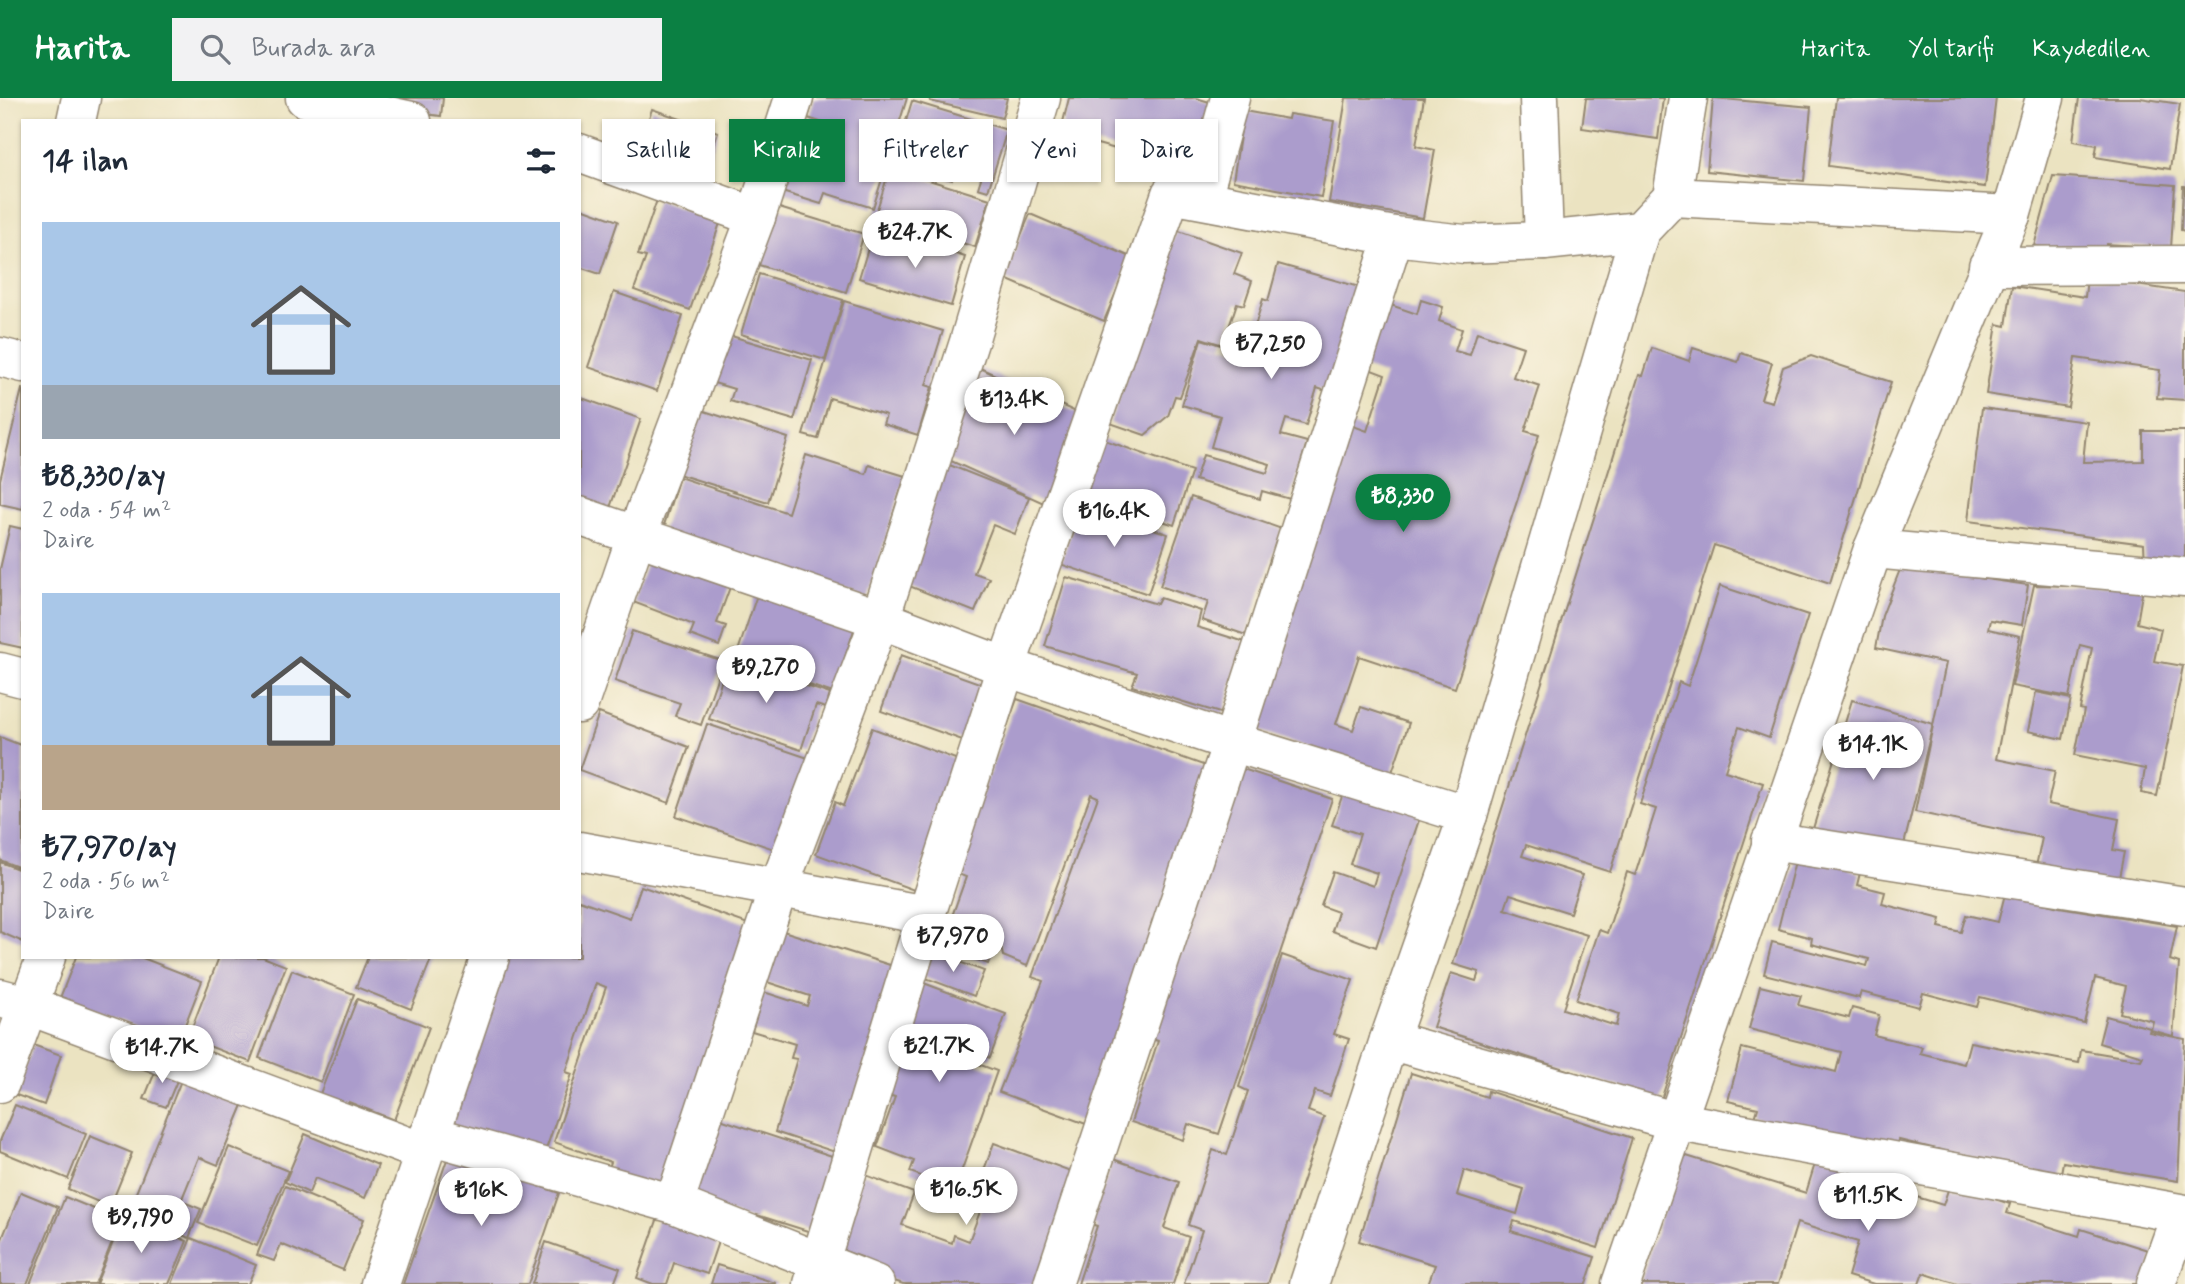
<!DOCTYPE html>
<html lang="tr">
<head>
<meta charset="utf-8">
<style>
	body { margin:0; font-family:Mynerve,sans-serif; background:#f2f2f3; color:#1f2937; height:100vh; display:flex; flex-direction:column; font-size:26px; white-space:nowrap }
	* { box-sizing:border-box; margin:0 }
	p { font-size:23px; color:#747a83 }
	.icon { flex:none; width:38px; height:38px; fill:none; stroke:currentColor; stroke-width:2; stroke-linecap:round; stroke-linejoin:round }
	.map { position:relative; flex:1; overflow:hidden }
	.side { position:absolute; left:21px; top:21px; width:560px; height:840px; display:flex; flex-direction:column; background:#fff; border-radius:0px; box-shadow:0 2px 5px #0004 }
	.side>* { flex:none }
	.top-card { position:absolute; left:602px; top:21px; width:665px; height:63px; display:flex; gap:14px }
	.price { position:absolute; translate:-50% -60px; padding:0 16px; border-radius:24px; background:#fff; color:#222; font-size:23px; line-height:46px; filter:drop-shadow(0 2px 4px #0008) }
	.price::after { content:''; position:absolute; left:50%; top:42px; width:21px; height:16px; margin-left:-10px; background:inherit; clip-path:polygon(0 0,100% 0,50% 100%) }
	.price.current { background:#0b8043; color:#fff }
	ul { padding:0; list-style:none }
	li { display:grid; align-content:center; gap:14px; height:371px; padding:0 21px }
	li span { display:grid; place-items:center; height:217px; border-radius:0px; color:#555 }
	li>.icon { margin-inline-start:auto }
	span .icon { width:126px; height:126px; fill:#fffc; stroke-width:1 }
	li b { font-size:30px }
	h2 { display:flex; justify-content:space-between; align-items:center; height:84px; padding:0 21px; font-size:30px }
	.tag { padding:0 24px; border-radius:0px; background:#fff; box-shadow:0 2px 5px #0004; font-size:24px; line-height:63px }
	.tag.current { background:#0b8043; color:#fff }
	header { display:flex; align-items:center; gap:42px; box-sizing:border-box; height:98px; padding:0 35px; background:#0b8043; color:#fff }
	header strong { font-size:33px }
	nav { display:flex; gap:38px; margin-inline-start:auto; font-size:24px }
	.search { width:490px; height:63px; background:#f2f2f3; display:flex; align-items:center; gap:18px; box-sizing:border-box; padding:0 24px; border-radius:0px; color:#747a83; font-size:26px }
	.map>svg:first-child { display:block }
</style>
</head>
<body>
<header>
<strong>Harita</strong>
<div class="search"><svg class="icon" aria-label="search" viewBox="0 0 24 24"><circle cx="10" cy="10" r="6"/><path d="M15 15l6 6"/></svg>Burada ara</div>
<nav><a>Harita</a><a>Yol tarifi</a><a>Kaydedilen</a></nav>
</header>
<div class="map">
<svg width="2185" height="1186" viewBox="0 0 2185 1186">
	<rect width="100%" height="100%" fill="#fcf5e5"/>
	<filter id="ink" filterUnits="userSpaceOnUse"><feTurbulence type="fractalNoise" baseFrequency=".0143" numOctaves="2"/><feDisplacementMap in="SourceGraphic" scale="14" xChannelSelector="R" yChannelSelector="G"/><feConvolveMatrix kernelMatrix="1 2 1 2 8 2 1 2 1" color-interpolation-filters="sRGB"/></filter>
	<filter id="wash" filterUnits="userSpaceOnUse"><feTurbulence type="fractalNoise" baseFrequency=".00686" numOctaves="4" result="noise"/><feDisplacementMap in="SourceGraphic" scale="28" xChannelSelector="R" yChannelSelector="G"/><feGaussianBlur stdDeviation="1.57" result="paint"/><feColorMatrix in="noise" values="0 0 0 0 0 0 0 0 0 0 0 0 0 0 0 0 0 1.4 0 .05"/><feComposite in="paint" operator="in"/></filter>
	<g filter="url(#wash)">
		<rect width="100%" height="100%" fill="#ebe3c1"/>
		<g id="blocks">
			<g fill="#ab9ccc" fill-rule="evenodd">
				<path d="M343 0H443L441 18 343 5Z"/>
				<path d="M814 0H907L873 110 825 95 821 106 782 94 800 37 828 45 832 28 808 20Z"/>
				<path d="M930 0H1007L1002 20 930 3Z"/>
				<path d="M1069 0H1196L1213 5 1194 72 1060 36Z"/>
				<path d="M1346 0H1424L1416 48 1435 52 1423 120 1329 104Z"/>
				<path d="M1586 0H1663L1658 41 1582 30Z"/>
				<path d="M1713 0 1811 9 1804 83 1707 73Z"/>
				<path d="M1836 0H1996L1985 89 1828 68Z"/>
				<path d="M2079 0H2140L2180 6 2170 71 2095 59 2097 47 2073 43Z"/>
				<path d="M912 3 1007 32 988 93 978 90 984 71 958 63 952 82 894 63Z"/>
				<path d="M652 11 718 34 697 94 632 71Z"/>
				<path d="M1244 13 1288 21 1289 16 1334 23 1321 99 1233 83Z"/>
				<path d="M890 70 990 101 975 149 952 142 955 132 896 114 893 123 875 118Z"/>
				<path d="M2053 78 2175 87 2171 150 2107 146V153L2034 148Z"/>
				<path d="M2183 88H2185V133L2181 132Z"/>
				<path d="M657 102 720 125 690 212 634 192 646 159 638 157Z"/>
				<path d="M579 109 618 123 600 176 579 169Z"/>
				<path d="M776 109 864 136 846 194 759 167Z"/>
				<path d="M1030 116 1131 159 1104 223 1003 180Z"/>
				<path d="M1176 132 1242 155 1234 176 1252 183 1244 207 1237 205 1223 247 1201 240 1180 299 1175 298 1168 318 1145 337 1110 325Z"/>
				<path d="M906 140 965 159 951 208 859 180 870 144 901 154Z"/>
				<path d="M1278 166 1359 189 1329 294 1317 290 1306 327 1286 321 1281 337 1307 344 1290 401 1262 393 1260 401 1195 382 1203 357 1267 375 1270 366 1211 349 1220 318 1182 307 1201 241 1247 255 1263 201 1268 203Z"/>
				<path d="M759 176 843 202 825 262 741 236Z"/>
				<path d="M2087 180 2185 194V302L2157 300 2160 272 2075 260 2068 309 1986 296 1997 226 2006 228 2012 188 2085 199Z"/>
				<path d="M614 194 683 218 657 293 588 269Z"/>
				<path d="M1421 202 1443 209 1439 223 1462 231 1455 253 1470 257 1477 234 1523 249 1513 279 1540 288 1525 333 1539 337 1455 590 1359 558 1336 626 1353 632 1361 609 1409 625 1391 677 1248 629 1348 326 1367 333 1385 277 1361 268 1382 204 1417 216Z"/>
				<path d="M844 203 943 233 926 287 932 289 918 337 883 326 886 317 830 300 818 341 803 337Z"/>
				<path d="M728 237 812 262 794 322 730 303 734 291 714 285Z"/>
				<path d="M1652 250 1689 263 1693 250 1738 264 1741 255 1772 265 1761 301 1772 304 1783 269 1811 258 1891 284 1830 485 1714 447 1610 774 1526 747 1522 758 1582 777 1570 815 1510 796 1505 811 1587 837 1563 911 1616 928 1619 916 1576 902 1599 832 1607 835 1627 774 1635 777 1656 711 1640 706 1679 584 1688 588 1720 488 1808 517 1769 640 1739 629 1725 673 1763 685 1661 1002 1433 929 1451 875 1476 883 1479 874 1453 866 1639 277 1643 278Z"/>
				<path d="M980 270 1087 319 1048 407 940 358Z"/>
				<path d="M22 291H23V411L0 406V382Z"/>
				<path d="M579 299 641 321 606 421 579 412Z"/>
				<path d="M1982 310 2087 324 2083 364 2143 363V333H2185V467H2145L2144 446 1968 423Z"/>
				<path d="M698 311 788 340 768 404 678 376Z"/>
				<path d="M1099 340 1192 373 1174 427 1080 394Z"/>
				<path d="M806 357 866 376 869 367 905 378 867 501 661 437 679 379 788 415Z"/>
				<path d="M947 366 1029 399 1015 436 993 427 974 475 989 480 975 514 899 484Z"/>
				<path d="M1191 399 1282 431 1246 537 1202 522 1208 504 1160 488Z"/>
				<path d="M1081 406 1168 436 1148 496 1060 466Z"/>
				<path d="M10 428 23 431V550L0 545V471Z"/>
				<path d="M653 448 734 478 717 525 726 528 719 548 690 537 694 527 633 504Z"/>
				<path d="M1901 469 2028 487 2022 527 1990 522 1988 531 2020 538 1996 661 2055 673 2048 706 2119 721 2113 752 2124 754 2116 795 2034 778 2042 740 1915 714 1946 565 1876 550 1882 518Z"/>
				<path d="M1066 479 1157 506 1160 500 1201 513 1197 529 1245 544 1223 616 1132 588 1137 575 1045 548Z"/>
				<path d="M2034 487 2143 490 2137 525 2161 531 2154 563 2183 568 2157 698 2141 695 2145 671 2075 657 2084 612 2080 611 2092 550 2080 547 2069 599 2012 588Z"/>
				<path d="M758 494 858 520 833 595 735 562Z"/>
				<path d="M632 533 723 563 701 627 675 618 680 605 615 583Z"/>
				<path d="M901 557 985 587 965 643 881 613Z"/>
				<path d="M728 562 830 596 826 610 816 607 801 652 709 621Z"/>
				<path d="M2036 594 2071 601 2063 641 2028 633Z"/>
				<path d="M1017 601 1209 669 1094 1029 999 994 1043 883 1032 879 1098 699 1091 696 1027 868 1003 858 999 839 951 821 966 779 953 774Z"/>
				<path d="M1852 602 1933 626 1901 759 1809 744Z"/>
				<path d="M599 615 689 649 669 705 579 672Z"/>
				<path d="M707 626 814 662 783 754 676 718Z"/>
				<path d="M872 630 961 663 914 792 816 756 835 704 843 708Z"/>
				<path d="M0 639 23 648V771L0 762Z"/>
				<path d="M1237 669 1332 701 1219 1036 1188 1026 1183 1042 1131 1024 1158 943 1149 940Z"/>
				<path d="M1345 690 1421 716 1376 849 1332 833 1338 814 1321 808 1333 774 1373 788 1377 775 1350 766 1360 736 1332 727Z"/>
				<path d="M1798 751 1860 775 1857 787 1885 794 1882 806 1941 821 1939 829 1961 834 1966 817 1998 824 2005 796 2059 809 2177 828 2170 862 2179 865 2173 938 2151 932 2153 923 2120 915 2126 888 2095 880 2084 925 1980 899 1977 909 1923 895 1919 909 1861 894 1859 900 1764 876 1772 844 1867 868 1869 861 1811 846 1812 840 1778 831Z"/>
				<path d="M0 764 23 773V844L0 834Z"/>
				<path d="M641 788 751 827 669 1100 606 1078 611 1064 554 1044 606 889 596 885 566 974 572 976 543 1060 450 1027 508 859H579V802L630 820Z"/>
				<path d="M945 827 995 846 988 866 938 847Z"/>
				<path d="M780 832 893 868 844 1057 775 1034 797 961 791 960 795 946 752 933 764 894 807 908 810 898 764 883Z"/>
				<path d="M932 854 984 873 974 898 923 879Z"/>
				<path d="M1282 857 1353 882 1334 936 1349 941 1330 998 1315 993 1308 1013 1324 1019 1268 1186H1184L1202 1132 1188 1127 1213 1052 1227 1057 1248 993 1239 989Z"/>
				<path d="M76 859H140L202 883 178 945 60 900Z"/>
				<path d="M219 859H263L286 868 250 964 188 940Z"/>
				<path d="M368 859H432L411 911 356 889Z"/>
				<path d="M292 872 354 896 321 984 259 960Z"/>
				<path d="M921 884 1006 916 990 960 937 941 935 950 997 973 955 1091 910 1074 914 1063 877 1049 895 999 881 995Z"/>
				<path d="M1760 888 1801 898 1798 907 1849 920 1852 910 1879 917 1874 937 1922 949 1920 955 1964 966 1970 944 2079 965 2081 952 2141 962 2143 958 2099 945 2106 918 2150 930 2149 934 2185 941 2178 1083 2063 1064 2060 1081 1899 1042 1895 1056 1755 1020 1758 1010 1728 1003 1742 950 1836 974 1841 954 1749 931Z"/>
				<path d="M357 901 429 929 394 1022 349 1004 344 1017 316 1006Z"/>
				<path d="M33 947 61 957 44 1007 16 997Z"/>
				<path d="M159 964 181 973 166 1009 144 1001Z"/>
				<path d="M184 975 246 1000 218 1067 199 1059 181 1103 201 1111 189 1140 128 1115Z"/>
				<path d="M1411 975 1487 999 1488 993 1632 1040 1598 1150 1514 1123 1511 1133 1595 1159 1586 1186H1428L1435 1167 1359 1143ZM1464 1072 1524 1091 1517 1116 1457 1097Z"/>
				<path d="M15 1007 86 1036 68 1081 0 1053V1043Z"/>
				<path d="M717 1020 838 1060 814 1135 757 1117 754 1123 690 1102Z"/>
				<path d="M305 1036 378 1067 365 1100 315 1080 309 1095 285 1084Z"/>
				<path d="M90 1038 132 1055 110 1109 68 1091Z"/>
				<path d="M994 1045 1079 1076 1039 1186H903L858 1170 862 1159 836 1150 863 1076 914 1095 902 1127 952 1145 954 1137 969 1143 984 1103 974 1099Z"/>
				<path d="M229 1049 288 1073 257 1148 198 1125Z"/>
				<path d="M449 1056 559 1095 528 1186H403Z"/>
				<path d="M1680 1056 1806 1095 1818 1056 1913 1085 1910 1097 1943 1107 1950 1086 2010 1106 2007 1115 2079 1138 2081 1131 2154 1154 2145 1186H1957L1923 1175 1919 1186H1874L1848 1178 1858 1144 1797 1125 1778 1186H1640Z"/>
				<path d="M1113 1061 1179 1084 1164 1130 1189 1139 1173 1186H1078L1097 1128 1091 1126Z"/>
				<path d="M285 1088 364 1121 343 1172 281 1146 274 1163 257 1157Z"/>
				<path d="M21 1094 58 1109 27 1186H0V1146Z"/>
				<path d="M65 1099 121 1122 95 1186H30Z"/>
				<path d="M662 1108 723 1129 707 1176 674 1165 667 1186H653L637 1180Z"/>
				<path d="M124 1117 187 1143 169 1186H96Z"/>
				<path d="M191 1140 256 1167 248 1186H172Z"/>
				<path d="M546 1144 620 1170 614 1186H532Z"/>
				<path d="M717 1167 776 1185V1186H711Z"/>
			</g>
		</g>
	</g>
	<g filter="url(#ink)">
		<use href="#blocks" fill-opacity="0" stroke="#938670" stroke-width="2"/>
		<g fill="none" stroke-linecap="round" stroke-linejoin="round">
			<g stroke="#938670" stroke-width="41">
				<g id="minor">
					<path d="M305 0 412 23"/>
					<path d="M1539 0 1544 143"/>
					<path d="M76 23 81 0"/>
					<path d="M579 55 756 119"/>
					<path d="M1672 99 1688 0"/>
					<path d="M1202 100 1230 0"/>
					<path d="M1988 168 2185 167"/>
					<path d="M0 259 23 265"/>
					<path d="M579 418 880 521 1006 569 1232 644 1468 717"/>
					<path d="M1873 451 2185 479"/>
					<path d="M0 574 23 580"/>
					<path d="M579 606 637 436 756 119 794 0"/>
					<path d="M1771 743 2185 808"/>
					<path d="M579 753 926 817 813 1186"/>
					<path d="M926 817 1006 569 1171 96 1394 138 1464 146 1544 143 1640 133 1672 99 2011 117 2045 0"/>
					<path d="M0 900 27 907 423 1054"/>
					<path d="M1389 942 1674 1023 2185 1116"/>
					<path d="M0 985 46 859"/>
					<path d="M429 1037 674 1106 875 1186"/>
					<path d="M674 1106 778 791 880 521 969 244 1041 0"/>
					<path d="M380 1186 490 859"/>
					<path d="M1053 1186 1232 644 1394 138"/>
					<path d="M1309 1186 1389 942 1468 717 1640 133"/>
					<path d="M1621 1186 1873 451 2011 117"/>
					<path d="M2156 1186 2181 1116"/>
				</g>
			</g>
			<use href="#minor" stroke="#fff" stroke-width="38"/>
		</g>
	</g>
</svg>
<b class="price" style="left:915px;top:172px">₺24.7K</b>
<b class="price" style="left:1271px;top:283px">₺7,250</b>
<b class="price" style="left:1014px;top:339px">₺13.4K</b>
<b class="price current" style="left:1403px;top:436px">₺8,330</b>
<b class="price" style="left:1114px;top:451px">₺16.4K</b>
<b class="price" style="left:766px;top:607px">₺9,270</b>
<b class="price" style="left:1873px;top:684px">₺14.1K</b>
<b class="price" style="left:953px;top:876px">₺7,970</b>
<b class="price" style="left:939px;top:986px">₺21.7K</b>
<b class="price" style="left:162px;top:987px">₺14.7K</b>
<b class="price" style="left:966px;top:1129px">₺16.5K</b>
<b class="price" style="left:481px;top:1130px">₺16K</b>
<b class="price" style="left:1868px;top:1135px">₺11.5K</b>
<b class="price" style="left:141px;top:1157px">₺9,790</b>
<div class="top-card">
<a class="tag">Satılık</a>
<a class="tag current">Kiralık</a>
<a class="tag">Filtreler</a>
<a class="tag">Yeni</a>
<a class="tag">Daire</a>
</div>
<section class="side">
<h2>14 ilan<svg class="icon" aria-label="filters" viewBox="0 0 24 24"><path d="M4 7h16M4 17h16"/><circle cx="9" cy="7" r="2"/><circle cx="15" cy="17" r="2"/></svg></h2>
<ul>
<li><span style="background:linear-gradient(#a9c7e8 75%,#9aa5b1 0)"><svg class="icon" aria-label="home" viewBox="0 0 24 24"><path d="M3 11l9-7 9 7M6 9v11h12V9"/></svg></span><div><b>₺8,330/ay</b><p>2 oda · 54 m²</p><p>Daire</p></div></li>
<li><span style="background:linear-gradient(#a9c7e8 70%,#b9a48a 0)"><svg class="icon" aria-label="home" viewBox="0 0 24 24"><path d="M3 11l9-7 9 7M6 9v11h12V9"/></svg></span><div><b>₺7,970/ay</b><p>2 oda · 56 m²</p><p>Daire</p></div></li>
</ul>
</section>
</div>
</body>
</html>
